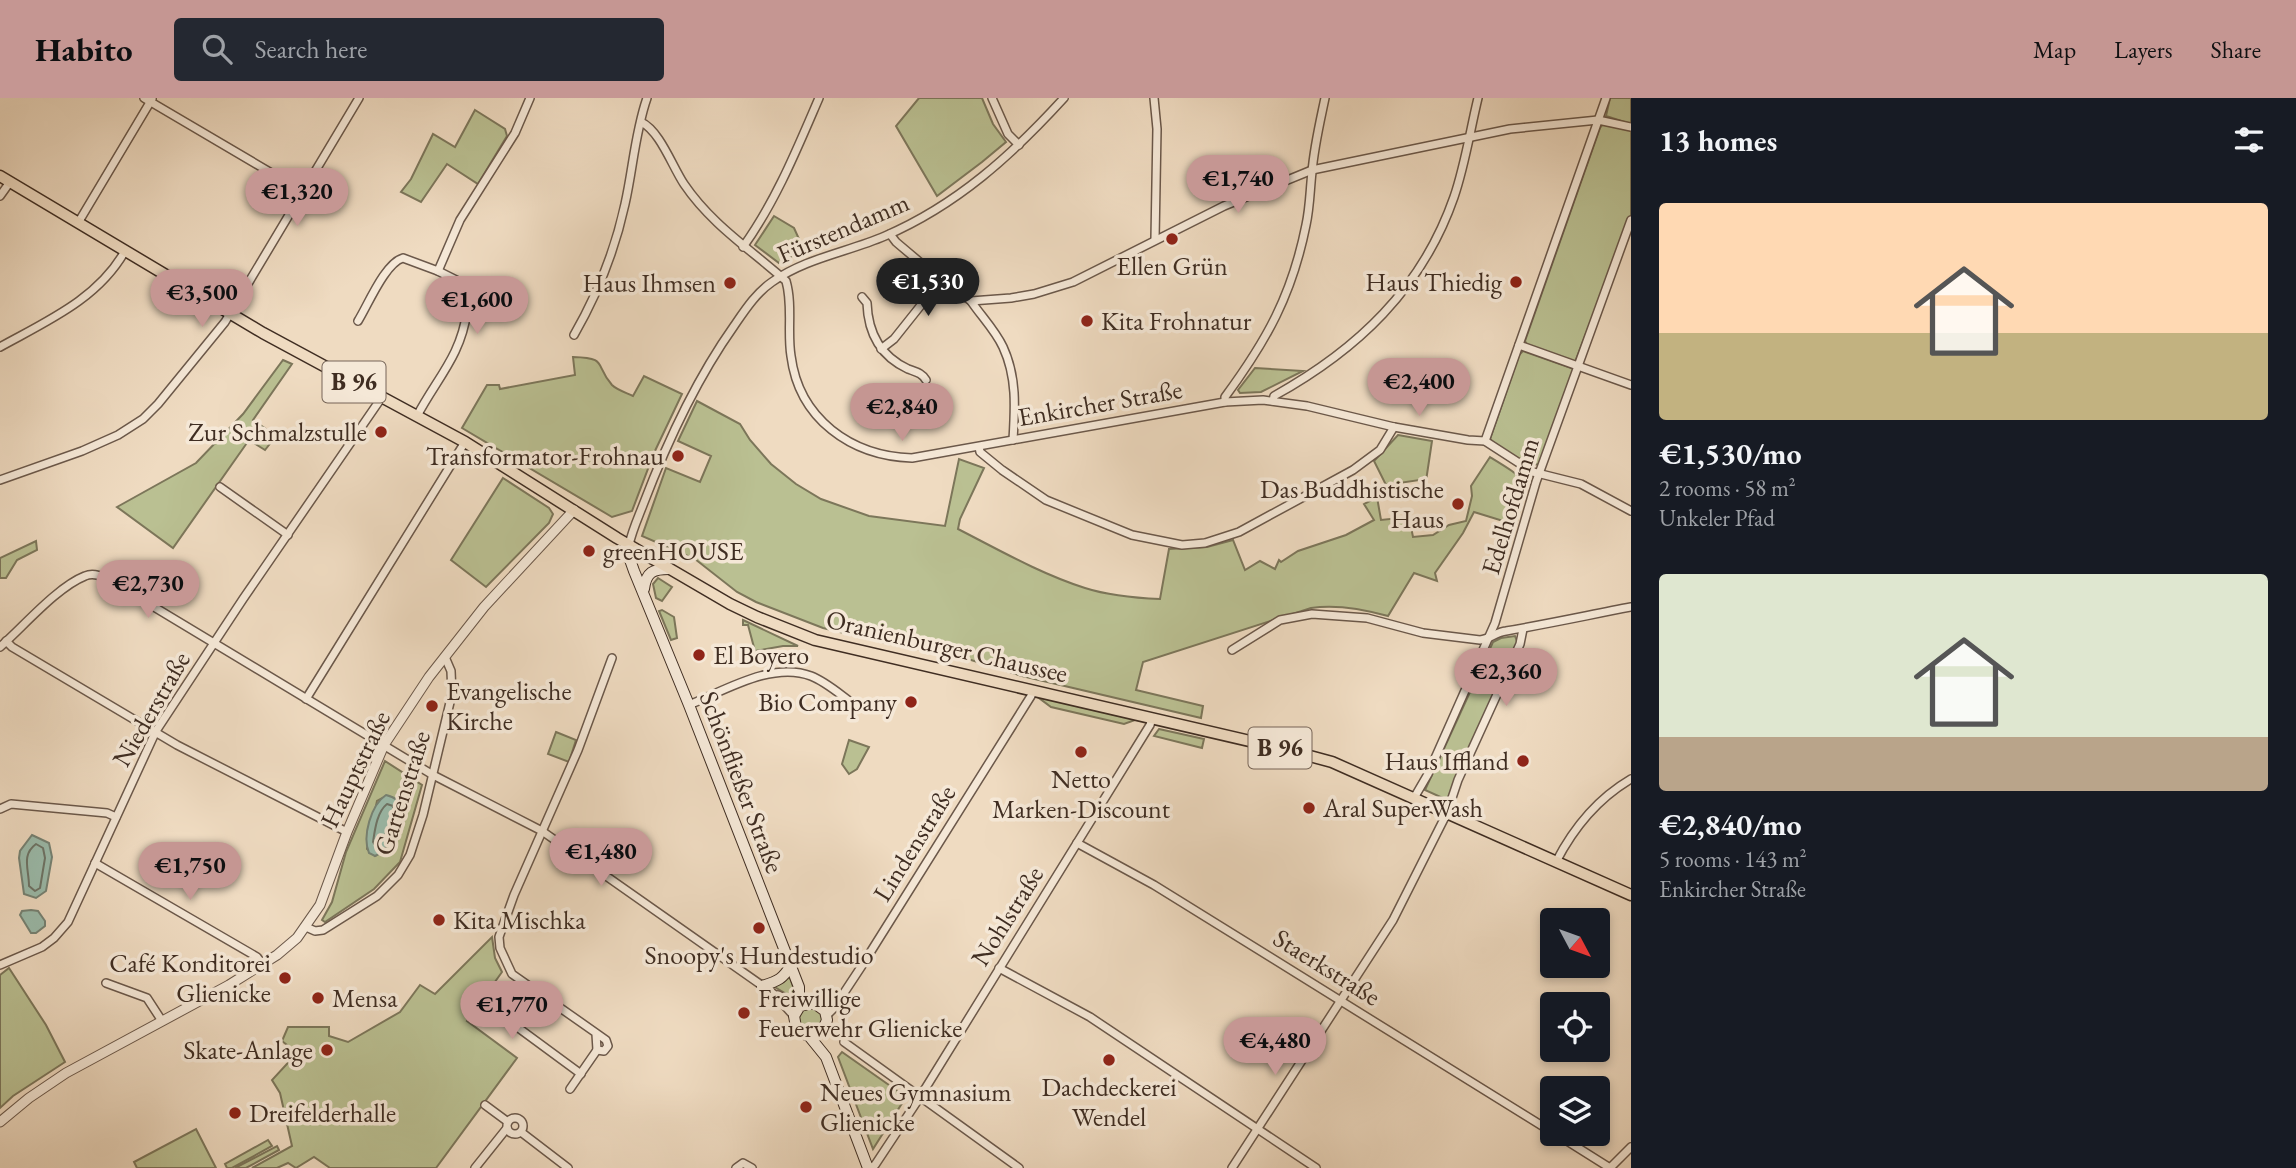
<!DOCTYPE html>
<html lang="en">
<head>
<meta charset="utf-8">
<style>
	body { margin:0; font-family:"EB Garamond",serif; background:#242831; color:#f1f3f6; height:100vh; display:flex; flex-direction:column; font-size:26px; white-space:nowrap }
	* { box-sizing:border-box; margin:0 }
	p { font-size:23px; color:#9ea1a6 }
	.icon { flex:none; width:38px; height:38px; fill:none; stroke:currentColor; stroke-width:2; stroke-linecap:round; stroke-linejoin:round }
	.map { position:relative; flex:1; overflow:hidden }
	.sheet { display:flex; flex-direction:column; background:#171b24; width:665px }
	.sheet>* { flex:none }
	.needle { width:46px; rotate:131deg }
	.tools { position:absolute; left:1540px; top:810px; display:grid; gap:14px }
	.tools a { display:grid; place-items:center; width:70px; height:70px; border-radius:7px; background:#171b24; box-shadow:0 4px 10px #0003; font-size:35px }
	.price { position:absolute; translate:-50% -60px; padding:0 16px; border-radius:24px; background:#c59692; color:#111; font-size:23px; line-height:46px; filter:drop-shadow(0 2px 4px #0008) }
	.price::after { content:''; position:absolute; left:50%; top:42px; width:21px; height:16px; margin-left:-10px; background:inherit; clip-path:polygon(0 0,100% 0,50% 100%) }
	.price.active { background:#222; color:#fff }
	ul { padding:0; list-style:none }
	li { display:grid; align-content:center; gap:14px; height:371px; padding:0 28px }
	li span { display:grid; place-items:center; height:217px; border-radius:7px; color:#555 }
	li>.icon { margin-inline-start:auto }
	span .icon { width:126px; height:126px; fill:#fffc; stroke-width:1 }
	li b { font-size:30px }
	h2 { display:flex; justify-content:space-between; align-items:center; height:84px; padding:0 28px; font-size:30px }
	header { display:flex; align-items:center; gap:42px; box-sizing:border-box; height:98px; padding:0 35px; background:#c59692; color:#111 }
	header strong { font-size:33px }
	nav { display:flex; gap:38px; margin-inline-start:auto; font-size:24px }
	.search { width:490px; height:63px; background:#242831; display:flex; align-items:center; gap:18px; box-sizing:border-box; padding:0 24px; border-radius:7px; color:#9ea1a6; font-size:26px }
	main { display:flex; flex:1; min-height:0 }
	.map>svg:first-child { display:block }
</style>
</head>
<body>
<header>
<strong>Habito</strong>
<div class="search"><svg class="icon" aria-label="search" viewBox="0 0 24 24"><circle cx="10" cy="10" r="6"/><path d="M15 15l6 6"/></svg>Search here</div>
<nav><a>Map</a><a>Layers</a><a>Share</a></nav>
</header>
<main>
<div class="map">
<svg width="1631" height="1070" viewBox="0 0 1631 1070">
	<rect width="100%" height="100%" fill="#efdbc1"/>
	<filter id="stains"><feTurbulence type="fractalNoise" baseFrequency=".00286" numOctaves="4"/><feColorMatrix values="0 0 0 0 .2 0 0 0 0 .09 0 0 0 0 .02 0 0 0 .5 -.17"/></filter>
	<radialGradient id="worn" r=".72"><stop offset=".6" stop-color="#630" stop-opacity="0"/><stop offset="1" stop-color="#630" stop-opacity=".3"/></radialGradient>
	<g fill="#bac092" stroke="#7c765a" stroke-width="2" fill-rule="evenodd">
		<path d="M919 0H982L993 26 1006 44 982 64 937 98 896 28Z"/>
		<path d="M1610 0H1631V26L1606 18Z"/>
		<path d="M475 12 505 31 507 38 478 86 447 66 421 104 401 94 411 81 433 36 455 49Z"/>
		<path d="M1603 26 1631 32V119L1575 264 1527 247 1525 243 1600 30Z"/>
		<path d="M774 118 794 130 804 152 779 165 755 147Z"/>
		<path d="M1523 253 1574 271 1539 366C1524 370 1499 352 1490 341L1519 257Z"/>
		<path d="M573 259C609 260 594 267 612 287 617 292 627 295 633 298L644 278 682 296 654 355 632 413 612 419 462 330 487 287H499L500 291 575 277Z"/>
		<path d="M283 262 292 266 253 322 276 338 265 352 249 342 173 450 117 409 196 365 243 316Z"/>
		<path d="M1255 270 1303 273 1261 294 1240 295 1238 292Z"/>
		<path d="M697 303 740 326 750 342 771 366 796 386 821 401 869 418 945 428 959 361 984 370 960 421 958 431C999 452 1041 476 1085 490 1110 498 1135 500 1160 501L1169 451 1207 449 1233 442 1245 472 1260 463 1275 471 1279 462 1281 464 1298 453 1346 437 1374 422 1364 406 1377 399 1381 422 1409 419 1413 439 1433 437 1449 427 1466 423 1472 398 1471 388 1490 359C1531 384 1527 381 1516 427L1474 414 1463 435 1435 475 1437 483 1414 475 1388 518C1363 511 1336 506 1311 510L1143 564 1136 592 1203 608 1201 620 1022 578 952 556 903 549 823 530 756 504 737 494 695 461 642 438 666 370 700 384 711 358 678 343Z"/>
		<path d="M1398 337 1432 343 1426 383 1421 389 1419 382 1386 387 1374 363Z"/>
		<path d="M503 380 549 410 553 416 549 425 486 489 451 462Z"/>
		<path d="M36 443 37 452 17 462 6 480H0V460Z"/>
		<path d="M658 480 672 489 662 503 656 500 653 486Z"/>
		<path d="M662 512 674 519 677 540 671 542 659 513Z"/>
		<path d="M743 522 798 548H783L755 553 748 527H743Z"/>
		<path d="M1515 538 1518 546 1447 702 1425 692 1493 544 1501 540Z"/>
		<path d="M1045 598 1138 621 1124 626 1051 609 1039 600Z"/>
		<path d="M1159 631 1204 641 1202 650 1154 638Z"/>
		<path d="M556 634 576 642 569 664 548 656Z"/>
		<path d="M849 642 869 649 857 671 849 676 842 666Z"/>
		<path d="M385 663 422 687 400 764 374 791 325 824 322 822 332 804 346 754ZM386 698C418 705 390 751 375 758L367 751 377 703Z"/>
		<path d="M492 839 495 860 502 874 467 923 517 960 436 1070H330L314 1059 296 1070 288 1065 277 1070H252L292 1048 280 995 272 982 297 955 282 943 288 929H329V938L348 944 400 914 420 887 435 896Z"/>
		<path d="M9 870 46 927 65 964 13 998 0 1010V877Z"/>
		<path d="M789 877 797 900 795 901 773 888 784 884Z"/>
		<circle cx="811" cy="921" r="12"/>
		<path d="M842 954 906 999 873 1051 838 959Z"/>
		<path d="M196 1031 216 1070H137L134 1064Z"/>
		<path d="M268 1042 272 1048 232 1070H227L225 1066Z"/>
		<path d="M277 1048 279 1052 246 1070H235Z"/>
	</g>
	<g fill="#9bbcac" stroke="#768375" stroke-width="2">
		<path d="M386 697C409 703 402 716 395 732 390 742 385 754 375 758L369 755C362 738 371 707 386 697Z"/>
		<path d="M32 737 49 745 52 759 46 793 36 800 24 796 19 760 20 753Z"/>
		<path d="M31 812 38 813 45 823V828L36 835H31L20 817 22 813Z"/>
	</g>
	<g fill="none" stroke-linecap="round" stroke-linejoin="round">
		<g stroke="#6d7467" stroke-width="2">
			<path d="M387 706 393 708C396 720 385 741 375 747L373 744C375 731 377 714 387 706Z"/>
			<path d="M36 746 43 750 45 760 40 790 35 793 29 788C29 771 21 757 36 746Z"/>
		</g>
		<g stroke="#6b584a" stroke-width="10">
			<g id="minor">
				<path d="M144 0 302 93"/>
				<path d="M992 0 1008 36 1019 47"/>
				<path d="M1154 0 1157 31 1155 141"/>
				<path d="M641 24C660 33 672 68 684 86 711 126 750 151 786 183 793 207 787 234 791 258 799 321 851 358 912 360L1225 304 1263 302 1307 308 1394 329 1468 342 1485 343 1533 374 1581 386 1631 413"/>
				<path d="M0 98 10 84"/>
				<path d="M78 125 152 1"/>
				<path d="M890 136 896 144 941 182 971 203 1011 200 1034 196 1073 184 1224 108 1312 72 1510 31 1598 22 1631 29"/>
				<path d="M743 149C776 103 797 51 819 0"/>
				<path d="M438 173 460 122 515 35 530 0"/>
				<path d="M862 199 867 205C868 235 880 258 908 271 916 274 922 275 926 282"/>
				<path d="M971 203C981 218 995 232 1003 249 1017 279 1015 310 1013 342"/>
				<path d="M358 223C368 207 385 165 403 160L438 173 464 186C470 196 469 203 467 213 461 258 437 280 417 318"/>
				<path d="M574 237C597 197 615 152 625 106 633 71 635 34 647 0"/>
				<path d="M1519 247 1631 287"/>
				<path d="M0 249C47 223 98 201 125 153"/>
				<path d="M881 251 894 241 941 182"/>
				<path d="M1273 303 1274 298C1357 252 1422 191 1454 99 1465 67 1470 33 1478 0"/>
				<path d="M1225 304V299C1267 242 1292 197 1306 127 1310 109 1310 91 1312 74 1314 49 1320 24 1325 0"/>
				<path d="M1485 343 1606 0"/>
				<path d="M979 349 980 354 1002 372 1046 402 1132 437 1182 447 1205 445 1239 434 1353 372 1380 352 1394 329"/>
				<path d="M0 382 82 353 118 337 143 321 158 306 225 224 359 0"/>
				<path d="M220 389 288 437"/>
				<path d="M629 447C632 433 638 420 643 407 667 344 695 283 734 228 745 212 756 195 772 184 806 160 848 154 885 138 957 107 1012 57 1064 0"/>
				<path d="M6 543 12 549 177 647 347 734"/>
				<path d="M0 549C23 529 57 489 85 478 92 475 98 477 106 480L433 677 542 733 774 896 794 918"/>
				<path d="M1232 552 1280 522 1312 516 1367 520 1423 535 1480 542C1490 541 1496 534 1506 533 1548 526 1589 517 1631 509"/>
				<path d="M306 601 465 344"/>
				<path d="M689 607C724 593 772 563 811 578 824 583 836 593 848 602"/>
				<path d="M1414 700 1428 676 1495 525 1536 384 1631 122"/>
				<path d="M0 711 11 706 107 715 116 719"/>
				<path d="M1077 745 1154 787 1552 1034"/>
				<path d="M1556 764C1574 729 1597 701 1631 681"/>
				<path d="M95 765 257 859 262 866"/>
				<path d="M306 829 315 833 323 832 377 798 398 777 410 757 423 717 452 596 451 573 445 559"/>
				<path d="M0 867 42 849 54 840 68 824 156 633 243 501 382 299"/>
				<path d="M999 870 1090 919 1316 1070"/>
				<path d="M106 885 147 900 162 923"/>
				<path d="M532 891 509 923 581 976"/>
				<path d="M778 897 800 908"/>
				<path d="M827 917 834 910 863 866 1031 598 1033 592"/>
				<path d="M596 936 597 952 604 953 608 948 606 942 512 876 500 850 499 839 514 797 578 652 612 560"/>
				<path d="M844 944 1019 1070"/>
				<path d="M570 991 597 952"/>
				<path d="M485 1007 508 1024"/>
				<circle cx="515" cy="1028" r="8"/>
				<path d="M521 1034 568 1070"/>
				<path d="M1556 1036 1610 1070"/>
				<path d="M475 1070 507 1030"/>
				<path d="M736 1070 743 1065 752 1070"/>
				<path d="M870 1070 875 1067 920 999 1150 627 1152 620"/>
				<path d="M1232 1070 1393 822 1447 715 1458 682 1520 546 1523 531"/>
				<path d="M1610 1070 1631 1049"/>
			</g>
		</g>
		<g stroke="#6b584a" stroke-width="11">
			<path id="tertiary" d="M0 1024 29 1000 66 975 229 887 277 857 297 840 320 807 347 734 384 647 429 579 484 509 574 412"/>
		</g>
		<g stroke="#3f2d22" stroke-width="12">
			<g id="secondary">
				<path d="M629 447 628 456 634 473 689 607 799 889V898L802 907"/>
				<path d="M644 491C646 474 653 471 669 471"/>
				<path d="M762 888C778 883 783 881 791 867"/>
				<path d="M809 938 822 934 827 922 825 913 814 905 800 908 794 918 796 929 801 935 809 938 826 959 868 1070"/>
			</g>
		</g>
		<g stroke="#3f2d22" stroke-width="13">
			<path id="primary" d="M0 78 263 235 465 344 617 440 730 506 757 519 815 542 1284 651 1332 664 1631 797"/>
		</g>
		<use href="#minor" stroke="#f5e8d7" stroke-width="7"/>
		<use href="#tertiary" stroke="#f5e8d7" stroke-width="9"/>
		<use href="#secondary" stroke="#f5e8d7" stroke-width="10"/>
		<use href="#primary" stroke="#efdbc1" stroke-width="10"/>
	</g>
	<g fill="#8f2418" stroke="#f5e8d7" stroke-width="2.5">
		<circle cx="1172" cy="141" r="7"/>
		<circle cx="1516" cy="184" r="7"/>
		<circle cx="730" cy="185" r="7"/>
		<circle cx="1087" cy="223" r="7"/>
		<circle cx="381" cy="334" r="7"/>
		<circle cx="678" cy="358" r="7"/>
		<circle cx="1458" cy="406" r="7"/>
		<circle cx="589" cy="453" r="7"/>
		<circle cx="699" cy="557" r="7"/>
		<circle cx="911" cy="604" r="7"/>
		<circle cx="432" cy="608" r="7"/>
		<circle cx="1081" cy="654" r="7"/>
		<circle cx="1523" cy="663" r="7"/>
		<circle cx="1309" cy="710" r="7"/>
		<circle cx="439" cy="822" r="7"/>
		<circle cx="759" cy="830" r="7"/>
		<circle cx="285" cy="880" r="7"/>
		<circle cx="318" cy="900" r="7"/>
		<circle cx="744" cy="915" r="7"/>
		<circle cx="327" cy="952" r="7"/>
		<circle cx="1109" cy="962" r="7"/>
		<circle cx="806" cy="1009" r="7"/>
		<circle cx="235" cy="1015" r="7"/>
	</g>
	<g text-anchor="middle" stroke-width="7" stroke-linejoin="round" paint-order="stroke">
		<g fill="#f5e8d7" stroke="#766558" stroke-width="2">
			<rect x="322.5" y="263.5" width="63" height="41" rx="5"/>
			<rect x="1248.5" y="629.5" width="63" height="41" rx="5"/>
		</g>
		<g font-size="24" font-weight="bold" fill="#3f2d22">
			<text x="354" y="292">B 96</text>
			<text x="1280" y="658">B 96</text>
		</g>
		<g font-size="26" fill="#3f2d22" stroke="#f5e8d7">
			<text transform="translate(843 130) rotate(-23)" y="9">Fürstendamm</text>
			<text transform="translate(1100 305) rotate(-10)" y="9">Enkircher Straße</text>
			<text transform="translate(1510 408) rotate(-73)" y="9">Edelhofdamm</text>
			<text transform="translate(947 548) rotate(13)" y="9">Oranienburger Chaussee</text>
			<text transform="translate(151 611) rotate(-60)" y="9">Niederstraße</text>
			<text transform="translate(355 671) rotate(-64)" y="9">Hauptstraße</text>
			<text transform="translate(742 684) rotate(69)" y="9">Schönfließer Straße</text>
			<text transform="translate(402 695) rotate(-72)" y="9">Gartenstraße</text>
			<text transform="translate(914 745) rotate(-58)" y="9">Lindenstraße</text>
			<text transform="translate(1007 818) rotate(-58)" y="9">Nohlstraße</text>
			<text transform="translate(1327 869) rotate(32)" y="9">Staerkstraße</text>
		</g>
		<g font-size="26" fill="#3f2d22" stroke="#f5e8d7" text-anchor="start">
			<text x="1172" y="177" text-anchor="middle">Ellen Grün</text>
			<text x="1502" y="193" text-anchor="end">Haus Thiedig</text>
			<text x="716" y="194" text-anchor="end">Haus Ihmsen</text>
			<text x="1101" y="232">Kita Frohnatur</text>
			<text x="367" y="343" text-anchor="end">Zur Schmalzstulle</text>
			<text x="664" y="367" text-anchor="end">Transformator-Frohnau</text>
			<text x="1444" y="400" text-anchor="end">Das Buddhistische<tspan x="1444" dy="30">Haus</tspan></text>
			<text x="603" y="462">greenHOUSE</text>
			<text x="713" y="566">El Boyero</text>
			<text x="446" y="602">Evangelische<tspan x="446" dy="30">Kirche</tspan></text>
			<text x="897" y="613" text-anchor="end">Bio Company</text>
			<text x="1509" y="672" text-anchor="end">Haus Iffland</text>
			<text x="1081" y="690" text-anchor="middle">Netto<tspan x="1081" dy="30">Marken-Discount</tspan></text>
			<text x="1323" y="719">Aral SuperWash</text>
			<text x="453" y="831">Kita Mischka</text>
			<text x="759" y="866" text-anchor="middle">Snoopy's Hundestudio</text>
			<text x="271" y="874" text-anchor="end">Café Konditorei<tspan x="271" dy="30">Glienicke</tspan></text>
			<text x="332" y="909">Mensa</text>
			<text x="758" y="909">Freiwillige<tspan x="758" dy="30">Feuerwehr Glienicke</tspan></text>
			<text x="313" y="961" text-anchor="end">Skate-Anlage</text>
			<text x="1109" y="998" text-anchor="middle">Dachdeckerei<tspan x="1109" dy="30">Wendel</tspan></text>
			<text x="820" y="1003">Neues Gymnasium<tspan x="820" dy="30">Glienicke</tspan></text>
			<text x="249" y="1024">Dreifelderhalle</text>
		</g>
	</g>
	<rect width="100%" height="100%" filter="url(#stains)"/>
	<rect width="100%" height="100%" fill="url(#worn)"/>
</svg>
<div class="tools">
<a><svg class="needle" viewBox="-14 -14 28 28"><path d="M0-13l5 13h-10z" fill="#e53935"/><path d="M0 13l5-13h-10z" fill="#9ea1a6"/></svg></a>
<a><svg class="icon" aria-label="locate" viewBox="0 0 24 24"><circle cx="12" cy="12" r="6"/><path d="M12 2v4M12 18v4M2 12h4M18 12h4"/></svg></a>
<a><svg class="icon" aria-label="layers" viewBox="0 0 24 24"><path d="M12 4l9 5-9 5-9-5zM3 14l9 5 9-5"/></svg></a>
</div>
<b class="price" style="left:1238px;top:117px">€1,740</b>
<b class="price" style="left:297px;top:130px">€1,320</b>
<b class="price active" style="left:928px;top:220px">€1,530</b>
<b class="price" style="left:202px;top:231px">€3,500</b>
<b class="price" style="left:477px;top:238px">€1,600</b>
<b class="price" style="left:1419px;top:320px">€2,400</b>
<b class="price" style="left:902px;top:345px">€2,840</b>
<b class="price" style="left:148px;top:522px">€2,730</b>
<b class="price" style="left:1506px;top:610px">€2,360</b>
<b class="price" style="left:601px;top:790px">€1,480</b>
<b class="price" style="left:190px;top:804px">€1,750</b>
<b class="price" style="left:512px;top:943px">€1,770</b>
<b class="price" style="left:1275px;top:979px">€4,480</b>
</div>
<section class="sheet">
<h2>13 homes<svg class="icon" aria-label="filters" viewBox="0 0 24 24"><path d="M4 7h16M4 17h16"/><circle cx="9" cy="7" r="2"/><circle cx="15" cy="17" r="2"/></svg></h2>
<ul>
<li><span style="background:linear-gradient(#ffd9b3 60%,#c2b280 0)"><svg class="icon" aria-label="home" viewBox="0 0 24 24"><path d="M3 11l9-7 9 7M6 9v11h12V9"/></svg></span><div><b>€1,530/mo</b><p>2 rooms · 58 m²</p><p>Unkeler Pfad</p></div></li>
<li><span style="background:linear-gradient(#dfe7d0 75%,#b9a48a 0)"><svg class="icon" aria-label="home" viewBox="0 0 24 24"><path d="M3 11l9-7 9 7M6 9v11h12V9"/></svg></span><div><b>€2,840/mo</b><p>5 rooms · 143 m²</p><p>Enkircher Straße</p></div></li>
</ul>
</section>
</main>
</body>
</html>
